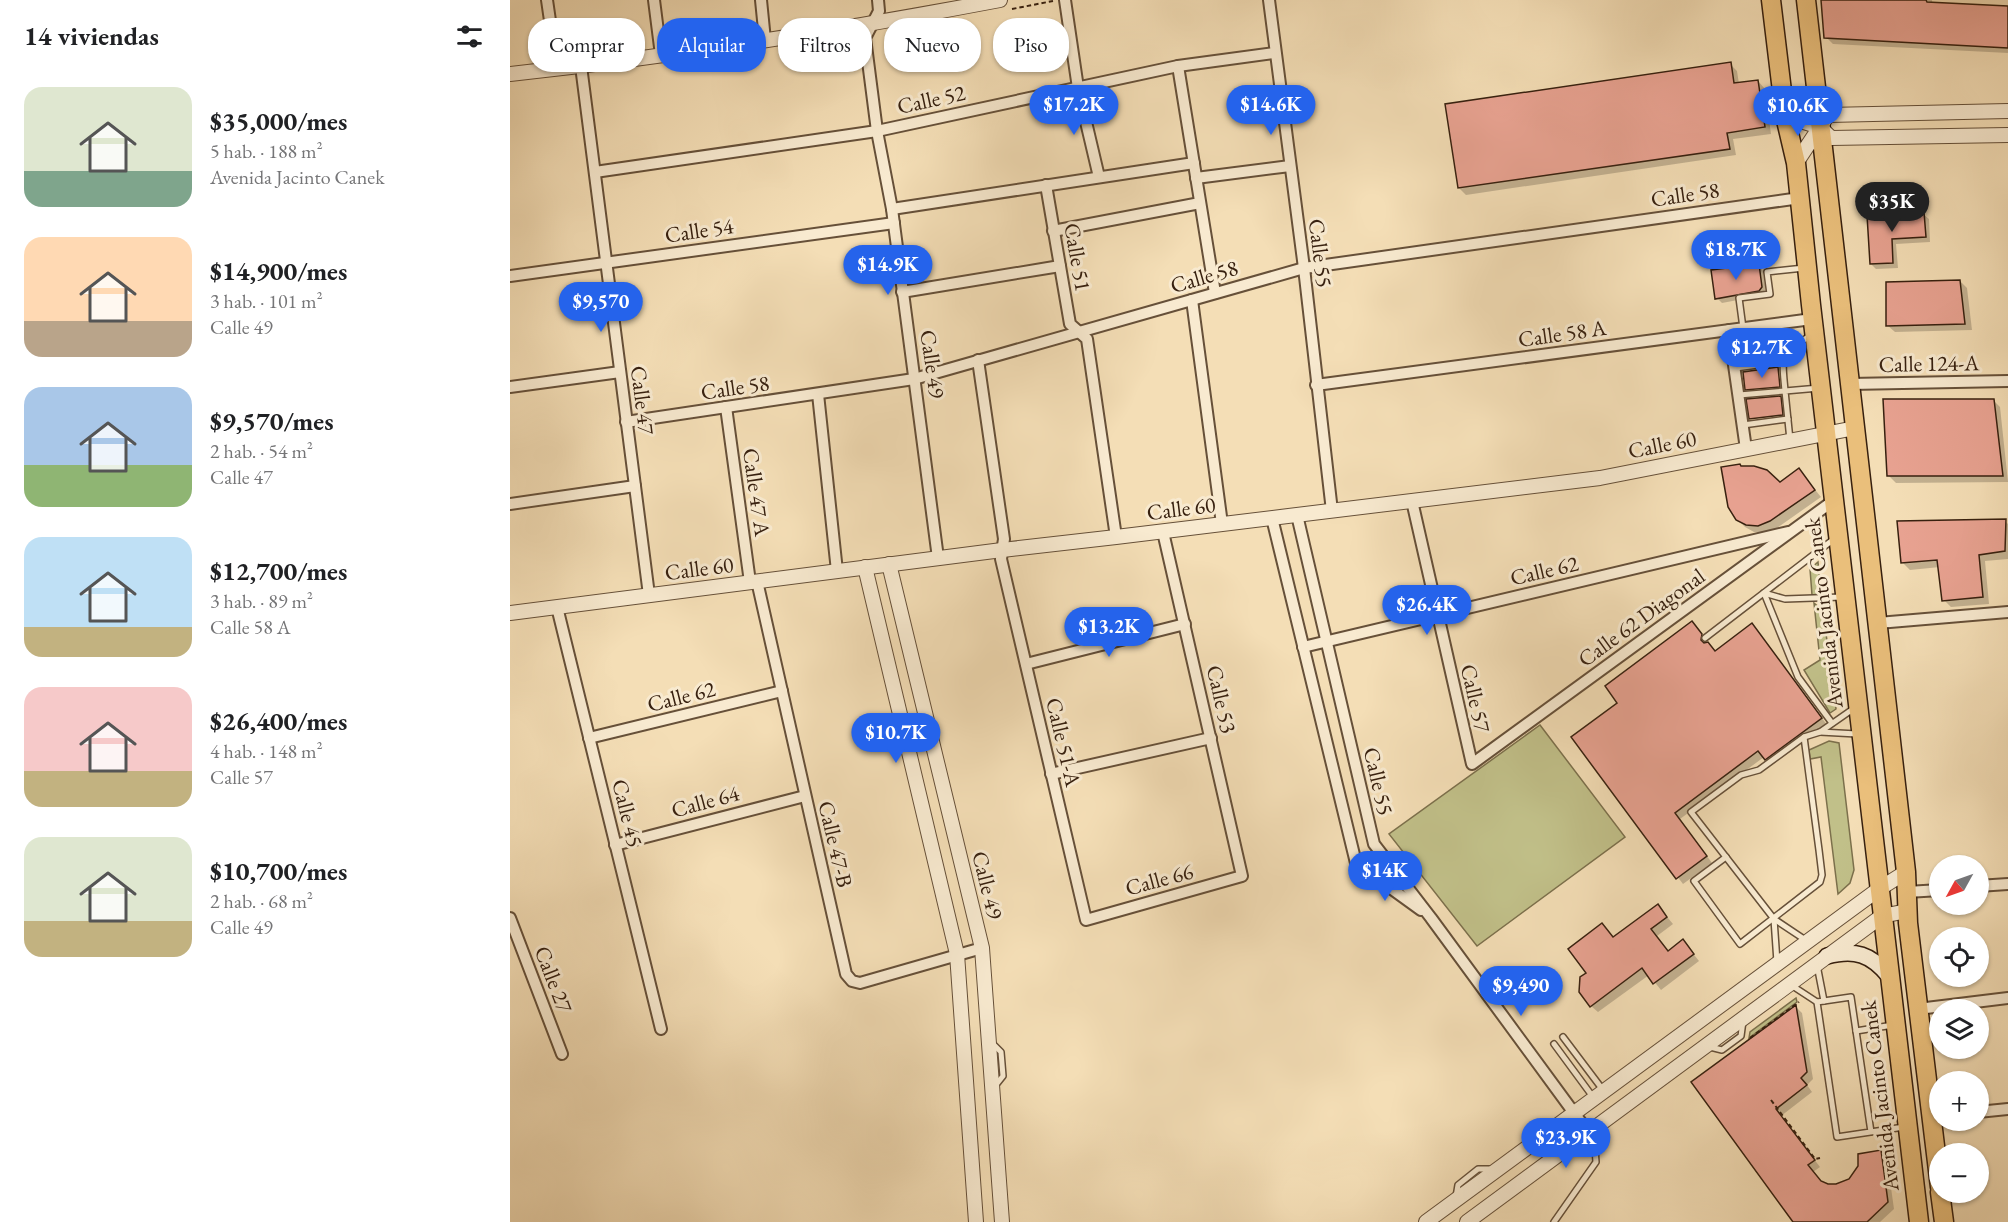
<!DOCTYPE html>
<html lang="es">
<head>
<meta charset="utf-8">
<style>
	body { margin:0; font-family:"EB Garamond",serif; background:#f6f6f6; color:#202124; height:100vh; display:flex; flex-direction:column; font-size:22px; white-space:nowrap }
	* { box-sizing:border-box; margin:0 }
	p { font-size:20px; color:#757577 }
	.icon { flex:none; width:33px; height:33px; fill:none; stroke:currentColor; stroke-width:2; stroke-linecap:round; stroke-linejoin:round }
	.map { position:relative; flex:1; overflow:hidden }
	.side { display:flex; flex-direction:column; background:#fff; width:510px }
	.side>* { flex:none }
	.hud { position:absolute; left:18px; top:18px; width:570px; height:54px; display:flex; gap:12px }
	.needle { width:39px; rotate:230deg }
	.tools { position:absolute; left:1419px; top:855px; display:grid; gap:12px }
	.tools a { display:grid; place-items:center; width:60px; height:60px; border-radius:50%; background:#fff; box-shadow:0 2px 4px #0004; font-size:30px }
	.price { position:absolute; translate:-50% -51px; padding:0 14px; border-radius:21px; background:#2563eb; color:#fff; font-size:20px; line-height:39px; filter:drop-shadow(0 2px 3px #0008) }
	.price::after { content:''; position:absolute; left:50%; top:36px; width:18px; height:14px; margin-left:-9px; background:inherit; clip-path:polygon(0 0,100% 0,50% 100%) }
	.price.selected { background:#222; color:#fff }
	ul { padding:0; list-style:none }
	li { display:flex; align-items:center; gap:18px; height:150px; padding:0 24px }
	li span { display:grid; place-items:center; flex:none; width:168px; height:120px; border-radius:18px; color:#555 }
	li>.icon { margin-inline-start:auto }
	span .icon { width:72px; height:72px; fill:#fffc; stroke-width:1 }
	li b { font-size:26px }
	h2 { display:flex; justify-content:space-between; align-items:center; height:72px; padding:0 24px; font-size:26px }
	.tag { padding:0 21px; border-radius:24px; background:#fff; box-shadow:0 2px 4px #0004; font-size:21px; line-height:54px }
	.tag.selected { background:#2563eb; color:#fff }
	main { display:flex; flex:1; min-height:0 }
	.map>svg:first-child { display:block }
</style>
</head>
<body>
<main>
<section class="side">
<h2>14 viviendas<svg class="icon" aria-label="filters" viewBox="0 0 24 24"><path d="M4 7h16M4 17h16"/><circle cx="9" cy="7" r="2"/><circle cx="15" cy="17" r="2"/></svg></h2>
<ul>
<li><span style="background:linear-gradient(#dfe7d0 70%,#7fa58c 0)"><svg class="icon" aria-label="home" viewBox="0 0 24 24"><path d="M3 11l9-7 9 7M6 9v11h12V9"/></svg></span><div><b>$35,000/mes</b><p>5 hab. · 188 m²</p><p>Avenida Jacinto Canek</p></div></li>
<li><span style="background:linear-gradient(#ffd9b3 70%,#b9a48a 0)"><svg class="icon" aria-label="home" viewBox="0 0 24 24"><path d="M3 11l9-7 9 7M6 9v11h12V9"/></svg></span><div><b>$14,900/mes</b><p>3 hab. · 101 m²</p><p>Calle 49</p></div></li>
<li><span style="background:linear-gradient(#a9c7e8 65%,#8fb573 0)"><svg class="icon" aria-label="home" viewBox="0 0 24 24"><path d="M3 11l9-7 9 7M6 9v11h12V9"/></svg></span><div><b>$9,570/mes</b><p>2 hab. · 54 m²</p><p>Calle 47</p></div></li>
<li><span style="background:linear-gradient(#bfe0f5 75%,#c2b280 0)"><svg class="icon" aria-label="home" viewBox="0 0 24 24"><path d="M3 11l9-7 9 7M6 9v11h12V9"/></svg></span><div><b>$12,700/mes</b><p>3 hab. · 89 m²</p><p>Calle 58 A</p></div></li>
<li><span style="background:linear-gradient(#f6c9c9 70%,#c2b280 0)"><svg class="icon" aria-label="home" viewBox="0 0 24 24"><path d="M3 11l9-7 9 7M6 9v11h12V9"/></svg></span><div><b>$26,400/mes</b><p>4 hab. · 148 m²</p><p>Calle 57</p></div></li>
<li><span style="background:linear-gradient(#dfe7d0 70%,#c2b280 0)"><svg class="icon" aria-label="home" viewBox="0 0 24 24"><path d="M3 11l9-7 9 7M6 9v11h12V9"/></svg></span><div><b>$10,700/mes</b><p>2 hab. · 68 m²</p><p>Calle 49</p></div></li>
</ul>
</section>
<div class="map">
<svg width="1498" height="1222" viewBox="0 0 1498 1222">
	<rect width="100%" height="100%" fill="#f4deb6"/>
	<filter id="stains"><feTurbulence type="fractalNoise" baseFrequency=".00333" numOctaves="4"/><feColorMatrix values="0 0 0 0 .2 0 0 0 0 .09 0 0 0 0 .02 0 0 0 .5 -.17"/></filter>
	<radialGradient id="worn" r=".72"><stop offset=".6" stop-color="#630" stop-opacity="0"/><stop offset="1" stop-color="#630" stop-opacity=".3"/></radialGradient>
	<g fill="#c1c089" stroke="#7c704c" stroke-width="1.5">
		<path d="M1308 562 1311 594 1302 595 1300 569Z"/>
		<path d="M1304 603 1313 611 1326 709 1320 713 1294 670 1310 660Z"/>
		<path d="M1030 725 1115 837 967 946 879 834Z"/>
		<path d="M1319 741 1329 743 1344 870 1340 883 1328 894 1311 757 1300 759 1299 750Z"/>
		<path d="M1286 998 1287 1002 1239 1038 1240 1032Z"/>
	</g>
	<g fill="#0003">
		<path d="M1312 0H1422V3L1498 8V53L1323 44 1316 37Z"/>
		<path d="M1220 64 1227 71 1229 84 1248 81 1255 89 1261 134 1223 139 1226 155 956 195 949 188Z"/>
		<path d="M1413 214 1419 219 1420 242 1386 244 1388 268 1366 269 1361 264 1358 217Z"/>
		<path d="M1248 265 1253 271 1256 292 1254 295 1212 303 1207 298Z"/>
		<path d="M1450 281 1457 288 1462 330 1385 332 1377 325Z"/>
		<path d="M1271 399 1273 416 1241 419Z"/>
		<path d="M1483 400 1490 407 1498 482 1386 483 1379 476Z"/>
		<path d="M1232 467 1270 484 1289 470 1311 497 1267 528 1255 532H1244L1235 527 1227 519Z"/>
		<path d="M1495 521 1498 524V559L1475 561 1479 604 1441 607 1434 600 1430 567 1400 570 1393 563Z"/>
		<path d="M1182 623 1206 652 1248 632 1317 725 1262 765 1254 757 1170 819 1202 863 1173 884 1063 738 1110 704Z"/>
		<path d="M1148 906 1163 924 1147 936 1159 952 1173 941 1189 961 1151 990 1139 975 1088 1012 1081 1006 1078 973 1104 938Z"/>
		<path d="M1286 1007 1292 1013 1303 1079 1297 1085 1302 1092 1271 1116 1310 1167 1303 1172 1312 1183 1326 1186 1340 1181 1371 1152 1377 1159 1384 1209 1370 1222H1285L1183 1082Z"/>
	</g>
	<g fill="#e8a291" stroke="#37200f" stroke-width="1.5">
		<path d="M1311 0H1416L1417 2 1498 6V48L1314 38Z"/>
		<path d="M1221 62 1224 83 1248 80 1255 127 1217 133 1220 149 948 188 935 104Z"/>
		<path d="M1414 212 1416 237 1382 239 1383 263 1360 264 1357 215Z"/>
		<path d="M1249 264 1252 287 1249 291 1205 299 1201 270Z"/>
		<path d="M1450 280 1455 324 1376 326V282Z"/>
		<path d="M1268 367 1270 387 1235 390 1233 372Z"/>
		<path d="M1271 396 1273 415 1239 419 1236 399Z"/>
		<path d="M1373 399H1484L1493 476H1377Z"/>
		<path d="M1230 464 1231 466H1244L1257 470 1270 482 1289 468 1305 490 1260 521 1248 526 1236 525 1226 520 1218 507 1211 467Z"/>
		<path d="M1496 519 1495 551 1469 555 1473 597 1432 601 1427 560 1391 563 1387 521Z"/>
		<path d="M1182 621 1192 634 1191 640 1194 643 1198 642 1205 651 1242 623 1312 718 1255 760 1248 751 1165 813 1197 856 1166 879 1061 737 1107 703 1095 686Z"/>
		<path d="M1148 904 1157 917 1141 929 1158 951 1173 939 1184 954 1143 984 1132 968 1080 1007 1069 992 1070 977 1076 973 1058 949 1092 923 1103 937Z"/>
		<path d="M1286 1005 1297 1072 1291 1078 1297 1085 1266 1109 1305 1160 1298 1165 1311 1181 1318 1184H1326L1339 1179 1348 1166V1154L1371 1150 1378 1202 1357 1222H1283L1181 1082Z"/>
	</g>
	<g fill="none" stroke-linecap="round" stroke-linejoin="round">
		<g stroke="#665039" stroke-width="8">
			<g id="service">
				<path d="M1233 328 1229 298 1260 294 1257 272 1294 268"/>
				<path d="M1225 368 1272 362"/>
				<path d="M1229 395 1275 391C1272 356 1269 355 1300 336"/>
				<path d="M1233 425 1278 419"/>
				<path d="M1280 440 1275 391 1309 388"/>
				<path d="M1254 593 1288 677 1322 723"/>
				<path d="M1254 593 1275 599 1332 597"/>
				<path d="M1195 638 1324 539"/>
				<path d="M1310 732 1347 734"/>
				<path d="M1216 857 1184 881 1230 944 1310 882 1312 875 1309 850 1294 737"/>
				<path d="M1264 919 1267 962"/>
				<path d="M1297 941 1264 919 1181 812 1231 775 1249 770 1294 737 1310 732 1343 709"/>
				<path d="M1307 965 1314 1001"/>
				<path d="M1281 985 1307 1002"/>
				<path d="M1346 1031 1383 1025"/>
				<path d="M1053 1037 1093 1090"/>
				<path d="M481 1042 491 1052 493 1076 485 1086"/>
				<path d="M1044 1044 1083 1097"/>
				<path d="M1200 1047 1212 1050 1231 1036 1233 1021"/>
				<path d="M1361 1132 1341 997 1307 1002 1327 1137 1394 1127"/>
				<path d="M946 1197 948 1185 968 1169H984"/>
				<path d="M1044 1222 1086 1162 1085 1148 1079 1133"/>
			</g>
		</g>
		<g stroke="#665039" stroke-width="14">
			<g id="minor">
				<path d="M37 0 47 69"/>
				<path d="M144 0 151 55"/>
				<path d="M251 0 255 40"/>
				<path d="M368 0 369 11 355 38 367 131 382 209 428 558"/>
				<path d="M555 0 568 88 589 177"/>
				<path d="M759 0 794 268 822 511"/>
				<path d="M71 66 139 595"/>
				<path d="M668 66 705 293"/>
				<path d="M85 172 367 131 668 66 764 53"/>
				<path d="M686 178 780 166"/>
				<path d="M536 185 560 324 577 339 606 537"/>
				<path d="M382 209 684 163"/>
				<path d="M543 231 690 203"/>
				<path d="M0 276 384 223"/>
				<path d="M392 292 550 266"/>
				<path d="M682 300 712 524"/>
				<path d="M1219 330 1236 449"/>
				<path d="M468 360 494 539 491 559 576 920 732 876 653 532"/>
				<path d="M1340 384 1498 381"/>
				<path d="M806 385 1302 319"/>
				<path d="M0 387 110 372"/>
				<path d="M308 394 327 571"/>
				<path d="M216 407 240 582"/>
				<path d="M116 422 404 379 794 268 1290 198"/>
				<path d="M902 501 962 764 1323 501"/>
				<path d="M0 504 125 486"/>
				<path d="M787 515 864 844 921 918 1078 1132"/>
				<path d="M762 518 846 863 911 910"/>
				<path d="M247 581 336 974 342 981 350 983 472 948"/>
				<path d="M47 607 151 1029"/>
				<path d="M1368 623 1498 612"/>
				<path d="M793 647 1278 532"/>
				<path d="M516 664 675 624"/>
				<path d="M79 738 272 691"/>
				<path d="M541 774 701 738"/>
				<path d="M105 845 295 796"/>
				<path d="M1468 886 1498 884"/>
				<path d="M1397 892 1430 890"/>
				<path d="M0 918 52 1054"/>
				<path d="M1408 1009 1498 998"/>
				<path d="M1468 1112 1498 1109"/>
			</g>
		</g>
		<g stroke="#665039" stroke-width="16">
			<g id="tertiary">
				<path d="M0 74C164 56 328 31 490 0"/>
				<path d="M1275 116 1310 127 1321 138 1498 135"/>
				<path d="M1286 163 1318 115 1498 111"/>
				<path d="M379 564 472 948 492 1222"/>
				<path d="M355 567 447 954 466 1222"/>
				<path d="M0 613 492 550 606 537 1090 478 1345 428"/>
				<path d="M916 1222 1369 889 1396 872"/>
				<path d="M957 1222 1372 916 1397 911"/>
			</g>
		</g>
		<g stroke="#37200f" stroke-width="18">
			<path id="secondary" d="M1317 956C1345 949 1361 954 1379 976"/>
		</g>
		<g stroke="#37200f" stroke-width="21">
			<g id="primary">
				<path d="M1261 0 1275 116 1286 163 1301 305 1409 1222"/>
				<path d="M1296 0 1396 872 1398 923 1430 1187"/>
				<path d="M1430 1192 1434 1222"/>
			</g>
		</g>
		<g stroke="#37200f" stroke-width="2" stroke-dasharray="4.5 3" stroke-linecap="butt">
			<path d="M502 9 543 1"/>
			<path d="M1240 1038 1289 1002"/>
			<path d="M1261 1100 1305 1159 1310 1158"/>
		</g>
		<use href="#service" stroke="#f8ead0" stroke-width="5"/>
		<use href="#minor" stroke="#f8ead0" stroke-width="10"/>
		<use href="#tertiary" stroke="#f8ead0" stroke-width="14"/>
		<use href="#secondary" stroke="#f8ead0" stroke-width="15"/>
		<use href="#primary" stroke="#eabf7b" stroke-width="18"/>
	</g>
	<g text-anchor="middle" stroke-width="6" stroke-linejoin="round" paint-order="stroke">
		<g font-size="22" fill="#37200f" stroke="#f8ead0">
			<text transform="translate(421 99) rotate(-12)" y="8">Calle 52</text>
			<text transform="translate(1175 194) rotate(-8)" y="8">Calle 58</text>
			<text transform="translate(189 230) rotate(-8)" y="8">Calle 54</text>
			<text transform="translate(811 253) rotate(83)" y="8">Calle 55</text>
			<text transform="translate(568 257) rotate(80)" y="8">Calle 51</text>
			<text transform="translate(694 276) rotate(-16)" y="8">Calle 58</text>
			<text transform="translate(1052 333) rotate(-8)" y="8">Calle 58 A</text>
			<text transform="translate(1419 363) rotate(-1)" y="8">Calle 124-A</text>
			<text transform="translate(423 364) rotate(82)" y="8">Calle 49</text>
			<text transform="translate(225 387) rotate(-8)" y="8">Calle 58</text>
			<text transform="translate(133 400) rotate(83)" y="8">Calle 47</text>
			<text transform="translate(1152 444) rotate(-11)" y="8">Calle 60</text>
			<text transform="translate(247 492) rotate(82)" y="8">Calle 47 A</text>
			<text transform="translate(671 508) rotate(-7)" y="8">Calle 60</text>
			<text transform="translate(189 568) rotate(-7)" y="8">Calle 60</text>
			<text transform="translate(1034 570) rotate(-13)" y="8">Calle 62</text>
			<text transform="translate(1313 613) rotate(-97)" y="8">Avenida Jacinto Canek</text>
			<text transform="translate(1131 617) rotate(-36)" y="8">Calle 62 Diagonal</text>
			<text transform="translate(171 696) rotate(-14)" y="8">Calle 62</text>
			<text transform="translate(966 698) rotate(77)" y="8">Calle 57</text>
			<text transform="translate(712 699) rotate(77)" y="8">Calle 53</text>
			<text transform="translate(554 742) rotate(77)" y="8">Calle 51-A</text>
			<text transform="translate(869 781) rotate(77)" y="8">Calle 55</text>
			<text transform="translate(195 801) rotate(-15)" y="8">Calle 64</text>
			<text transform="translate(118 813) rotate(76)" y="8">Calle 45</text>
			<text transform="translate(326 844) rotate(77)" y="8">Calle 47-B</text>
			<text transform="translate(649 879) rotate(-15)" y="8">Calle 66</text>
			<text transform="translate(478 885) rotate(76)" y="8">Calle 49</text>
			<text transform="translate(44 979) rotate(69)" y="8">Calle 27</text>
			<text transform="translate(1369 1096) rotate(-97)" y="8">Avenida Jacinto Canek</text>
		</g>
	</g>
	<rect width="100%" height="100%" filter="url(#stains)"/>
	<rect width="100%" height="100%" fill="url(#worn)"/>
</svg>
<div class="tools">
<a><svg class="needle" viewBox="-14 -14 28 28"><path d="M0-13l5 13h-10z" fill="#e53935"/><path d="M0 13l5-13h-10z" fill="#757577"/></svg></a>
<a><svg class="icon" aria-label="locate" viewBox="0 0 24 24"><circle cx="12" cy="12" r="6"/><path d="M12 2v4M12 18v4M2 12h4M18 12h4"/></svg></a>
<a><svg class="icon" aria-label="layers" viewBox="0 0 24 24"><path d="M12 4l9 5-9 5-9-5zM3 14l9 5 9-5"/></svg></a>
<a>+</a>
<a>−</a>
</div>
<b class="price" style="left:564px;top:136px">$17.2K</b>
<b class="price" style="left:761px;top:136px">$14.6K</b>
<b class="price" style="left:1288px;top:137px">$10.6K</b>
<b class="price selected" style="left:1382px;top:233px">$35K</b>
<b class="price" style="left:1226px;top:281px">$18.7K</b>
<b class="price" style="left:378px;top:296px">$14.9K</b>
<b class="price" style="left:91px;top:333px">$9,570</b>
<b class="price" style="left:1252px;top:379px">$12.7K</b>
<b class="price" style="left:917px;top:636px">$26.4K</b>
<b class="price" style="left:599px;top:658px">$13.2K</b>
<b class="price" style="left:386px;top:764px">$10.7K</b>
<b class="price" style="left:875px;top:902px">$14K</b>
<b class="price" style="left:1011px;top:1017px">$9,490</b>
<b class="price" style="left:1056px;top:1169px">$23.9K</b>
<div class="hud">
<a class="tag">Comprar</a>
<a class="tag selected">Alquilar</a>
<a class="tag">Filtros</a>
<a class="tag">Nuevo</a>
<a class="tag">Piso</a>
</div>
</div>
</main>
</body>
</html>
